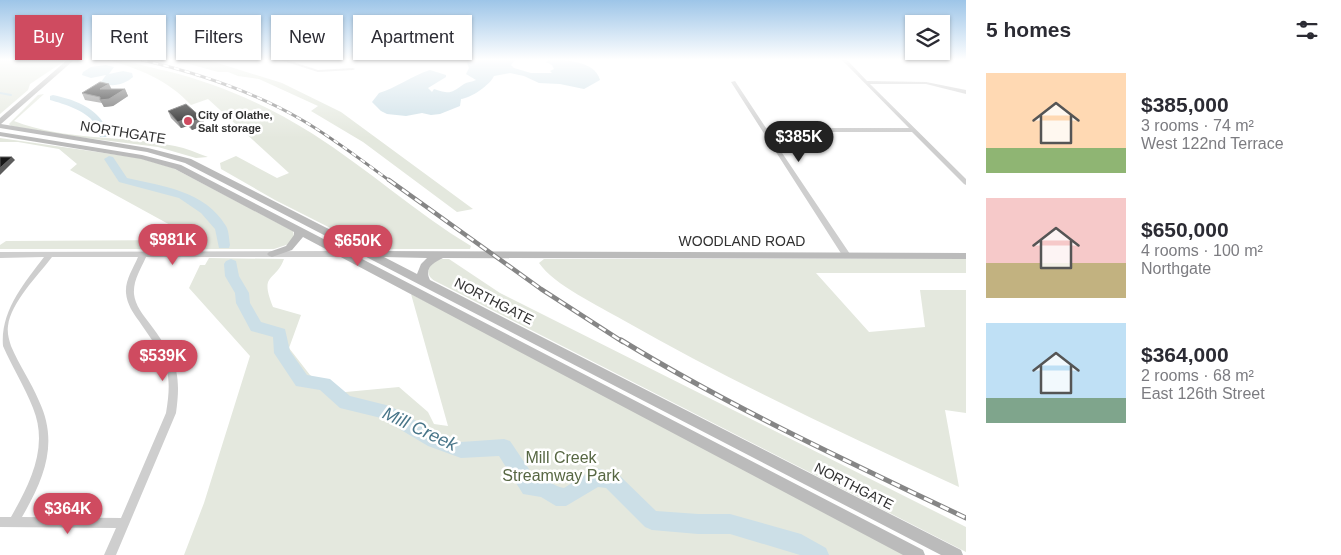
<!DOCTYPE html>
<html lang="en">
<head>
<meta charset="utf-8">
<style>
	body { margin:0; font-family:Helvetica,sans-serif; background:#f7f7f7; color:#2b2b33; height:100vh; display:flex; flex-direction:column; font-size:19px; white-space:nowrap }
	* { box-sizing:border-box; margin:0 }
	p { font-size:16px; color:#7c7c81 }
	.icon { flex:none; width:28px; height:28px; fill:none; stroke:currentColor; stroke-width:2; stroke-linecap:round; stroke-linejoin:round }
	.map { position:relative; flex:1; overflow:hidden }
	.panel { display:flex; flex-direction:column; background:#fff; width:375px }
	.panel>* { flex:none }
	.top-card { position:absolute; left:15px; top:15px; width:475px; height:45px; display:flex; gap:10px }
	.fabs { position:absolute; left:905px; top:15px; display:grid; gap:10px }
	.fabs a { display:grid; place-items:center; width:45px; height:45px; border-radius:0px; background:#fff; box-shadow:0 1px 4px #0004; font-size:25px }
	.price { position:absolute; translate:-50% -42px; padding:0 11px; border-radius:18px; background:#cf4b60; color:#fff; font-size:16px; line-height:32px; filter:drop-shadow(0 1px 2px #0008) }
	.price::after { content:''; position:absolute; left:50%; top:30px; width:15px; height:11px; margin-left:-8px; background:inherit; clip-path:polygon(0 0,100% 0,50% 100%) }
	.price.on { background:#222; color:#fff }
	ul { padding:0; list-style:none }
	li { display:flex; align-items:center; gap:15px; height:125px; padding:0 20px }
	li span { display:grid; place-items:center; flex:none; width:140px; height:100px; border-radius:0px; color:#555 }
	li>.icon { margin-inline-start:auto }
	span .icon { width:60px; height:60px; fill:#fffc; stroke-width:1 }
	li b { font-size:21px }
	h2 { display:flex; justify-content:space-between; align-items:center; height:60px; padding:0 20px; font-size:21px }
	.tag { padding:0 18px; border-radius:0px; background:#fff; box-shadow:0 1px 4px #0004; font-size:18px; line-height:45px }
	.tag.on { background:#cf4b60; color:#fff }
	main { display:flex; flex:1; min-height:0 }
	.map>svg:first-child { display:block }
</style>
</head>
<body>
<main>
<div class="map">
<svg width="966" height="555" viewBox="0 0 966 555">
	<rect width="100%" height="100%" fill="#fff"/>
	<g fill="#e4e8de">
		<path d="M0 60H66L30 84 28 90 0 114Z"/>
		<path d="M107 60C127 60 147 67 167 71 219 84 267 105 313 134 368 169 416 213 471 246L470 249H378L368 247 275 200 221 169 220 163 236 156 277 178 289 173 208 99 191 105C169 81 139 68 107 60Z"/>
		<path d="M175 60H208L282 83 341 112 473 209 457 212 363 142 311 111 318 106 259 79 238 76 228 72H218Z"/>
		<path d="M44 94 14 121C65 141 122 135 175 146 186 148 197 153 208 157L196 158 158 147 62 135 11 126 9 124 38 95Z"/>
		<path d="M0 138 139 158 173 168 293 231 294 236 289 244 274 249H0V245L6 241 185 240 183 232 70 170 77 164 59 149 18 142H0Z"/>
		<path d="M209 258 284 259C275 283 259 272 273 307L301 315 289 348 310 375 335 393 399 387 428 412 434 424 448 426 411 294 917 555H184L204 503 250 356 189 288 200 265H205Z"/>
		<path d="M442 259H449L500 293 966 527V552L435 281C422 273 430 262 442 259Z"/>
		<path d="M544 259H966V273H816L869 332 925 327 920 290H966V413L945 410 959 487C847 436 730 381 623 320 599 306 554 285 539 263Z"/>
	</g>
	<g fill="#ccdfe7">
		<path d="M470 60H515L511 65 514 68 531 73H552L550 71 554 69 552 65 546 62 548 60C564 60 595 60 600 80L584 89 560 84 539 83 524 76 510 73 494 76C490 85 471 98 461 99L460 106 440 114 431 115 422 113 406 116 387 114 381 111 372 102 379 93C394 89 413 75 430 70L446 75V77L428 88 432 92 434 89C450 94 450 94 464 84 467 82 472 82 476 80L466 74 469 68 467 63Z"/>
		<path d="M106 65 114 67 109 74 123 71 132 73 133 77C124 85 110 88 101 82L106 75 91 78 82 75 83 72 91 67Z"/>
	</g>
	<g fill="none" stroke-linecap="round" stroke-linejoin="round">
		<path stroke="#ccdfe7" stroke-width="2" d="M0 93 11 95"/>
		<g fill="#ccdfe7" fill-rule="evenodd">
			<path d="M53 95C77 100 102 110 109 135L108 137H100C98 133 98 129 96 126 89 111 64 104 50 100V96Z"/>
			<path d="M109 156 113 157 127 178C163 186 205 191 226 226 229 231 229 239 230 245L229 248H219L215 229 201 213 179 198 119 182 104 159Z"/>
			<path d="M231 259 236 261 239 276 249 293 250 303 261 322 285 329 290 351 307 375 330 379 350 396 390 406 439 434 461 442 504 439 510 441 535 478C549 479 555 487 564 488L596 468 618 474 656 511 698 514H730L801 534 826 548 829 555H800L730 534H698L652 530 645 527 606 488 598 487 566 506H556L541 497 523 494 499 456 461 458 428 446 381 418 340 408 320 390 296 386 274 353 273 337 251 331 236 303 235 293 225 276 224 264 226 261Z"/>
		</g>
		<g fill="#cecece" fill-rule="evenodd">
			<path d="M280 60H287L318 70 353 68 355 69 353 70 318 72Z"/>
			<path d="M842 60H847L867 81 926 82 966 90V94L926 84H870L966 179V185L964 184 912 132H768L850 254 851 256 850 258H844L731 82 735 81 766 128H909Z"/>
			<path d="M345 251 349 254 345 257H146C141 269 133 280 134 294 135 305 143 315 150 324 175 358 182 370 176 413L116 555H104L116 528 0 527V517H11C30 483 49 447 33 408 25 387 12 367 3 346 0 311 25 282 44 257L0 258V252ZM52 257H138C133 269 125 280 126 293 127 304 133 313 139 321 164 358 174 366 166 413L121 518 22 517C44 479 59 443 39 401 31 382 19 365 11 346 9 340 7 333 8 326 11 302 37 277 52 257Z"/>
		</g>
		<g fill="#bbb" fill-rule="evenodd">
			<path d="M67 60H74L1 124 148 148 191 159 372 251 966 253V259L443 258C433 263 424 268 430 280L961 550 963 555H941L185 163 147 152 0 128V118ZM384 257 427 258 421 264 417 274Z"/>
			<path d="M0 132 142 155 181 165 923 550 925 555H903L303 237 292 250 272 257 269 256 267 254 269 252 286 246 294 235V232L175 169 141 159 0 136Z"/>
		</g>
		<g stroke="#868686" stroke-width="3">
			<path id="rail-far2" d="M142 60C198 73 252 91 302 120 333 138 361 160 390 181"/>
		</g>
		<g stroke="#868686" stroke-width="4.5">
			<path id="rail-far1" d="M389 180 541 289 623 342"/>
		</g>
		<g stroke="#868686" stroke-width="5">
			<path id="rail" d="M621 340C732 408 849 462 966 518"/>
		</g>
		<use href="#rail-far2" stroke="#fff" stroke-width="2" stroke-dasharray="5.5" stroke-linecap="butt"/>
		<use href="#rail-far1" stroke="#fff" stroke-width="2.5" stroke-dasharray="8" stroke-linecap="butt"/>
		<use href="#rail" stroke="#fff" stroke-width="3" stroke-dasharray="9" stroke-linecap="butt"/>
	</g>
	<g fill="#8c8c8c">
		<path d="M112 89H125L128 96 113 106 104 107 102 103 85 100 82 93Z"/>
		<path d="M168 111 205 125 192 130 188 126 181 128 171 118Z"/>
	</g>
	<g fill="#5d5d5d">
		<path d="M109 84 112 90 100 89Z"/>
		<path d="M125 89 128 96 113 106 104 107 100 100Z"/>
		<path d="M202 118 205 125 192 130 189 123Z"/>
		<path d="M185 119 188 126 181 128 178 122Z"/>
		<path d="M12 157 15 160 0 175V168Z"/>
	</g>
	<g fill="#181818" stroke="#5d5d5d">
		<path d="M100 82 109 84 100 89H125L109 99 100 100V97L82 93Z"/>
		<path d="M186 104 202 118 189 123 185 119 178 122 168 111Z"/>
		<path d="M0 157H12L0 168Z"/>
	</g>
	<linearGradient id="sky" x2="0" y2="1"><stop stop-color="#9dc5e8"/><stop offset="0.43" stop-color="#fff"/><stop offset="1" stop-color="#fff" stop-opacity="0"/></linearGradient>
	<rect width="966" height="138" fill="url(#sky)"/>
	<circle fill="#cf4b60" stroke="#fff" stroke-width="2" cx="188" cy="121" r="5"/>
	<g text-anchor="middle" stroke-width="5" stroke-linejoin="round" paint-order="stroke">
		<g font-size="11" font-weight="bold" fill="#313131" stroke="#fff" text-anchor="start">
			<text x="198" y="119">City of Olathe,<tspan x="198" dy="13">Salt storage</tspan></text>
		</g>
		<g font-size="14" fill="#313131" stroke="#fff">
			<text transform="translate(123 132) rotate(9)" y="5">NORTHGATE</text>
			<text x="742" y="246">WOODLAND ROAD</text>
			<text transform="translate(494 301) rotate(27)" y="5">NORTHGATE</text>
			<text transform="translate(854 486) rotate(27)" y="5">NORTHGATE</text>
		</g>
		<g font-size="16" fill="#576743" stroke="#fff">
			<text x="561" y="463">Mill Creek<tspan x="561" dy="18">Streamway Park</tspan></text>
		</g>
		<g font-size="18" font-style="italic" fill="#487589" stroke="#fff">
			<text transform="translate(420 429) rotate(25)" y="6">Mill Creek</text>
		</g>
	</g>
</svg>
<div class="fabs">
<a><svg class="icon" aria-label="layers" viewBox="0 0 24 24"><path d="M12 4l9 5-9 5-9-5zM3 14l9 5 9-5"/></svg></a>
</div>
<b class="price on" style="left:799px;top:163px">$385K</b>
<b class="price" style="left:173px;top:266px">$981K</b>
<b class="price" style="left:358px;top:267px">$650K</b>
<b class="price" style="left:163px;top:382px">$539K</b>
<b class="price" style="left:68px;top:535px">$364K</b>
<div class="top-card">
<a class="tag on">Buy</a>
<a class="tag">Rent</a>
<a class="tag">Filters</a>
<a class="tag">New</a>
<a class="tag">Apartment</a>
</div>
</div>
<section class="panel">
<h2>5 homes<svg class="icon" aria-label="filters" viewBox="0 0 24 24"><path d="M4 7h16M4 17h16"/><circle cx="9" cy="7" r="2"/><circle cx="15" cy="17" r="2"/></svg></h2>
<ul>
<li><span style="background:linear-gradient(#ffd9b3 75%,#8fb573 0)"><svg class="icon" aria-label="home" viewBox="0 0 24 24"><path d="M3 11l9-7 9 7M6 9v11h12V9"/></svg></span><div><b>$385,000</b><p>3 rooms · 74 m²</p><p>West 122nd Terrace</p></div></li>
<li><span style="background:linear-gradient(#f6c9c9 65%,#c2b280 0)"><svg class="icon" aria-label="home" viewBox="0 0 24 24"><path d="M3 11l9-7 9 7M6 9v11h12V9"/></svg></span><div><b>$650,000</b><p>4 rooms · 100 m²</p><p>Northgate</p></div></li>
<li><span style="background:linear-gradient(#bfe0f5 75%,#7fa58c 0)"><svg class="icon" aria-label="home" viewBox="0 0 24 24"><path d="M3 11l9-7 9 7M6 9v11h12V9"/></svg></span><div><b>$364,000</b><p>2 rooms · 68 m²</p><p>East 126th Street</p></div></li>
</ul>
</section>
</main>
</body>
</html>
